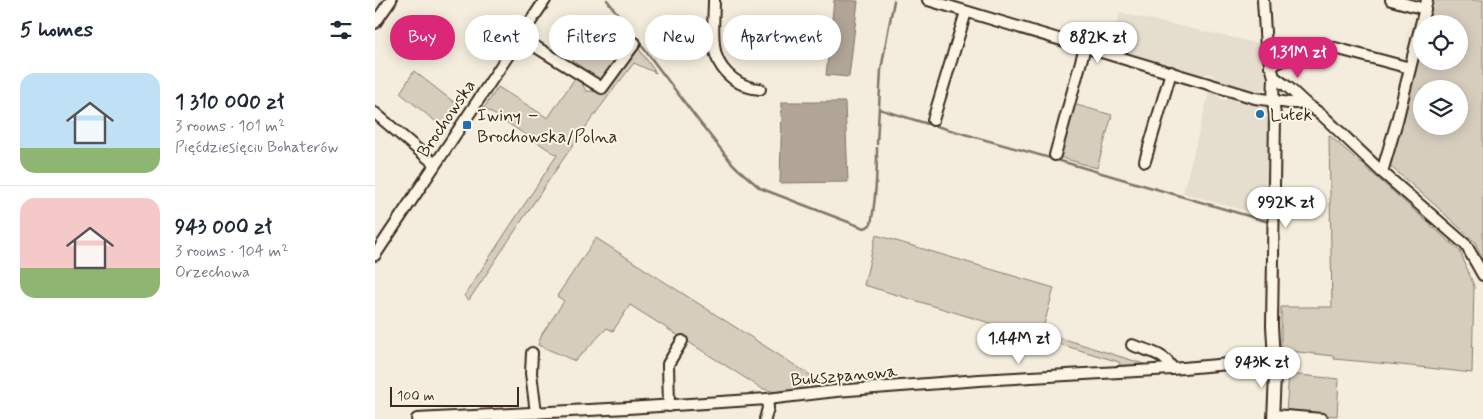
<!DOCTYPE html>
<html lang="en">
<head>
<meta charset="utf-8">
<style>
	body { margin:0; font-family:Mynerve,sans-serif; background:#f2f2f3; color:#1f2937; height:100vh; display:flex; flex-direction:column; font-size:19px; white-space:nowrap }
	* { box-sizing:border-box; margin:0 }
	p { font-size:16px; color:#747a83 }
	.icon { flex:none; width:28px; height:28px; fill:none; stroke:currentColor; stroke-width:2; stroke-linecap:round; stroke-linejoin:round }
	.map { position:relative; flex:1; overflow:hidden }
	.panel { display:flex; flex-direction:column; background:#fff; width:375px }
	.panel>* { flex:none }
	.top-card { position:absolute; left:15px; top:15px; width:475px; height:45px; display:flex; gap:10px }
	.buttons { position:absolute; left:1038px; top:15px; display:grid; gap:10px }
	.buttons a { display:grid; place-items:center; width:55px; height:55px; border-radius:50%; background:#fff; box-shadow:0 2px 12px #0003; font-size:25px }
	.scale { position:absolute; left:15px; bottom:12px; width:129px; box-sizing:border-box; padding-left:5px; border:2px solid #3b2a1e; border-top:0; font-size:14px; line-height:18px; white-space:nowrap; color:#3b2a1e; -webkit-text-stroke:4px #fcf5e5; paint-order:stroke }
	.price { position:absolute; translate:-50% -42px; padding:0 11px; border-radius:18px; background:#fff; color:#222; font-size:16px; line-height:32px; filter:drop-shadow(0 1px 2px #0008) }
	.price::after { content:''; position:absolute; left:50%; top:30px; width:15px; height:11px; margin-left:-8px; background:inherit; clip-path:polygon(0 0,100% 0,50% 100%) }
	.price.selected { background:#db2777; color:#fff }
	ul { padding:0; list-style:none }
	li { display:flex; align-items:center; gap:15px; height:125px; padding:0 20px }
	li+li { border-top:1px solid #e0e1e3 }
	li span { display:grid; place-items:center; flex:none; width:140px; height:100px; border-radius:15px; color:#555 }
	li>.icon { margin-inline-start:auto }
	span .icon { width:60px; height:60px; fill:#fffc; stroke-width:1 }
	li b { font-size:21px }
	h2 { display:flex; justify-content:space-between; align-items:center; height:60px; padding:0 20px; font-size:21px }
	.pill { padding:0 18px; border-radius:22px; background:#fff; box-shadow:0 2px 12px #0003; font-size:18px; line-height:45px }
	.pill.selected { background:#db2777; color:#fff }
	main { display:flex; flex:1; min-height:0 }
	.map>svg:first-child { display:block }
</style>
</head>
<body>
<main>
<section class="panel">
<h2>5 homes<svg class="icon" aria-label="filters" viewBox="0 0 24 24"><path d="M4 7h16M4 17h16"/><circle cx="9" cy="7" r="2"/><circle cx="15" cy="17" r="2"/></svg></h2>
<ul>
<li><span style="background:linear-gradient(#bfe0f5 75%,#8fb573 0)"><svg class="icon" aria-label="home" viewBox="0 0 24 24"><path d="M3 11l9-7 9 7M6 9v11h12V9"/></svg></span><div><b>1 310 000 zł</b><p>3 rooms · 101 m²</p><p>Pięćdziesięciu Bohaterów</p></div></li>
<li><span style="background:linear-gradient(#f6c9c9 70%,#8fb573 0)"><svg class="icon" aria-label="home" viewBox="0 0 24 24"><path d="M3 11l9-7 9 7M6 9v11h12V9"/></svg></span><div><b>943 000 zł</b><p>3 rooms · 104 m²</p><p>Orzechowa</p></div></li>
</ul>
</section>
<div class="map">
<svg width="1108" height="419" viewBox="0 0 1108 419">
	<rect width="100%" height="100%" fill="#f4eddd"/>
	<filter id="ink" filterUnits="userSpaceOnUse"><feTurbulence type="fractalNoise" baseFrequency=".02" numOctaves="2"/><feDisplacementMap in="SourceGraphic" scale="10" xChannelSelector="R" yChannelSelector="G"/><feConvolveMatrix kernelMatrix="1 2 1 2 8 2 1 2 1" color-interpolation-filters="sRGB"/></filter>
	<g filter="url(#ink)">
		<g fill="#e5ddce">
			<path d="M745 13 882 43 890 71 891 86 883 93H880L845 83 838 75 832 73 824 78 733 50Z"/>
			<path d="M835 89 840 91 845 99 851 100 859 96 892 106 896 109 895 218 808 193Z"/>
		</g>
		<g fill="#d6cdbd" stroke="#887c6e" fill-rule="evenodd">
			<path d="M1056 0H1108V262L1100 242 1060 205 1014 165 1046 36V61H1084V24H1049ZM1046 89H1084V126H1046Z"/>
			<path d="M211 38 245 59 230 79 220 80 195 64Z"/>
			<path d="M262 46 281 73 259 63C199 138 148 220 94 300L89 296 182 155 109 108 123 87 173 118 202 75 211 91 228 92Z"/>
			<path d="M39 71 85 107 70 129 25 93Z"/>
			<path d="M698 104 737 115 722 168 684 157Z"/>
			<path d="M954 135 1085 251 1099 286 1097 373 1036 366 959 359V356L906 350V307H957Z"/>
			<path d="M501 235 679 288 667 332 775 366 746 368 744 362 489 285Z"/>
			<path d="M221 238 457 389 403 393 386 388 255 305 238 331 232 328 200 361 163 345 167 334 189 301 182 296Z"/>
			<path d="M914 374 964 379 962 416 911 412Z"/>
		</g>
		<g fill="#b0a596" stroke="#817466">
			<path d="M459 0 483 1 474 77 451 75Z"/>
			<path d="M407 102H470L473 182 405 183Z"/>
		</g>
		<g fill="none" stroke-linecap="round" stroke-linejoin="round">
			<g stroke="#817466" stroke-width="2.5">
				<path d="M232 0 326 124 356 162 363 169 385 188 395 192 489 228 492 227 496 224C501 199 502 174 502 148"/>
				<path d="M504 109 553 124"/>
				<path d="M561 126 675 158"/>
				<path d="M502 144 506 70 513 31 519 1"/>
				<path d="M682 160 894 222"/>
			</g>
			<g stroke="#3b2a1e" stroke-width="14">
				<g id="minor">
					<path d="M339 0C339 17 336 38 341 55 347 74 366 88 385 89"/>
					<path d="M553 0 880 98 914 103H930"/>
					<path d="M888 0 891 48 899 77 914 88 930 103 947 115 1007 172 1091 245 1108 275"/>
					<path d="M1016 0 1050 9"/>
					<path d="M0 23 16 0"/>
					<path d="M145 37 227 88 260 43"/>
					<path d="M895 66 920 55 941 49 960 48 1035 68"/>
					<path d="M0 113 60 164"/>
					<path d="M558 120 591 12"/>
					<path d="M680 155 710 47"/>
					<path d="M770 161 796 72"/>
					<path d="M1007 172 1022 121 1052 0"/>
					<path d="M0 255 170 0"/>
					<path d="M757 345C770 350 792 354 797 369"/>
					<path d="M157 353 156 373 161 413"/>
					<path d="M294 406 293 364 307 341"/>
					<path d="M899 415 947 419"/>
					<path d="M42 419 253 408 392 399 461 391 604 380 797 369 899 360"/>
					<path d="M390 419 393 408 392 399"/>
					<path d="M898 419 900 375 897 326 900 115 898 101 899 77"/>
				</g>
			</g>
			<use href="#minor" stroke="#fcf5e5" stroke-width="10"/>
		</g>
	</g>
	<g fill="#1f6fb2" stroke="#fcf5e5" stroke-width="2">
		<circle cx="885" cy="114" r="5"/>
		<rect x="87" y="120" width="10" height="10" rx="2.5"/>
	</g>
	<g text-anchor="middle" stroke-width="4" stroke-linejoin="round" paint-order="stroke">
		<g font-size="18" fill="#3b2a1e" stroke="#fcf5e5" text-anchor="start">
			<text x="895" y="120">Lutek</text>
			<text x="102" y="121">Iwiny –<tspan x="102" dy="21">Brochowska/Polna</tspan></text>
		</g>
		<g font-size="18" fill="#3b2a1e" stroke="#fcf5e5">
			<text transform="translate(71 118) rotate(-56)" y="6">Brochowska</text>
			<text transform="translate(469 375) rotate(-5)" y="6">Bukszpanowa</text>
		</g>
	</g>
</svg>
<div class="buttons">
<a><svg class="icon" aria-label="locate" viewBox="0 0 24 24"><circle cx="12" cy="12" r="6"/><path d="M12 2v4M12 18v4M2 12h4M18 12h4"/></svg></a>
<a><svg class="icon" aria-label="layers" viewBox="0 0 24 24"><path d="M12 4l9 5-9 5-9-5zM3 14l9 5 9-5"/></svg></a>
</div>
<div class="scale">100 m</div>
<b class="price" style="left:723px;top:64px">882K zł</b>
<b class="price selected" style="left:923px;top:79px">1.31M zł</b>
<b class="price" style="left:911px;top:229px">992K zł</b>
<b class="price" style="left:644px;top:365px">1.44M zł</b>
<b class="price" style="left:887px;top:389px">943K zł</b>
<div class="top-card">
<a class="pill selected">Buy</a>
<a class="pill">Rent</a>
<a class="pill">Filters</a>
<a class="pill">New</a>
<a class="pill">Apartment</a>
</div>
</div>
</main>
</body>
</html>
